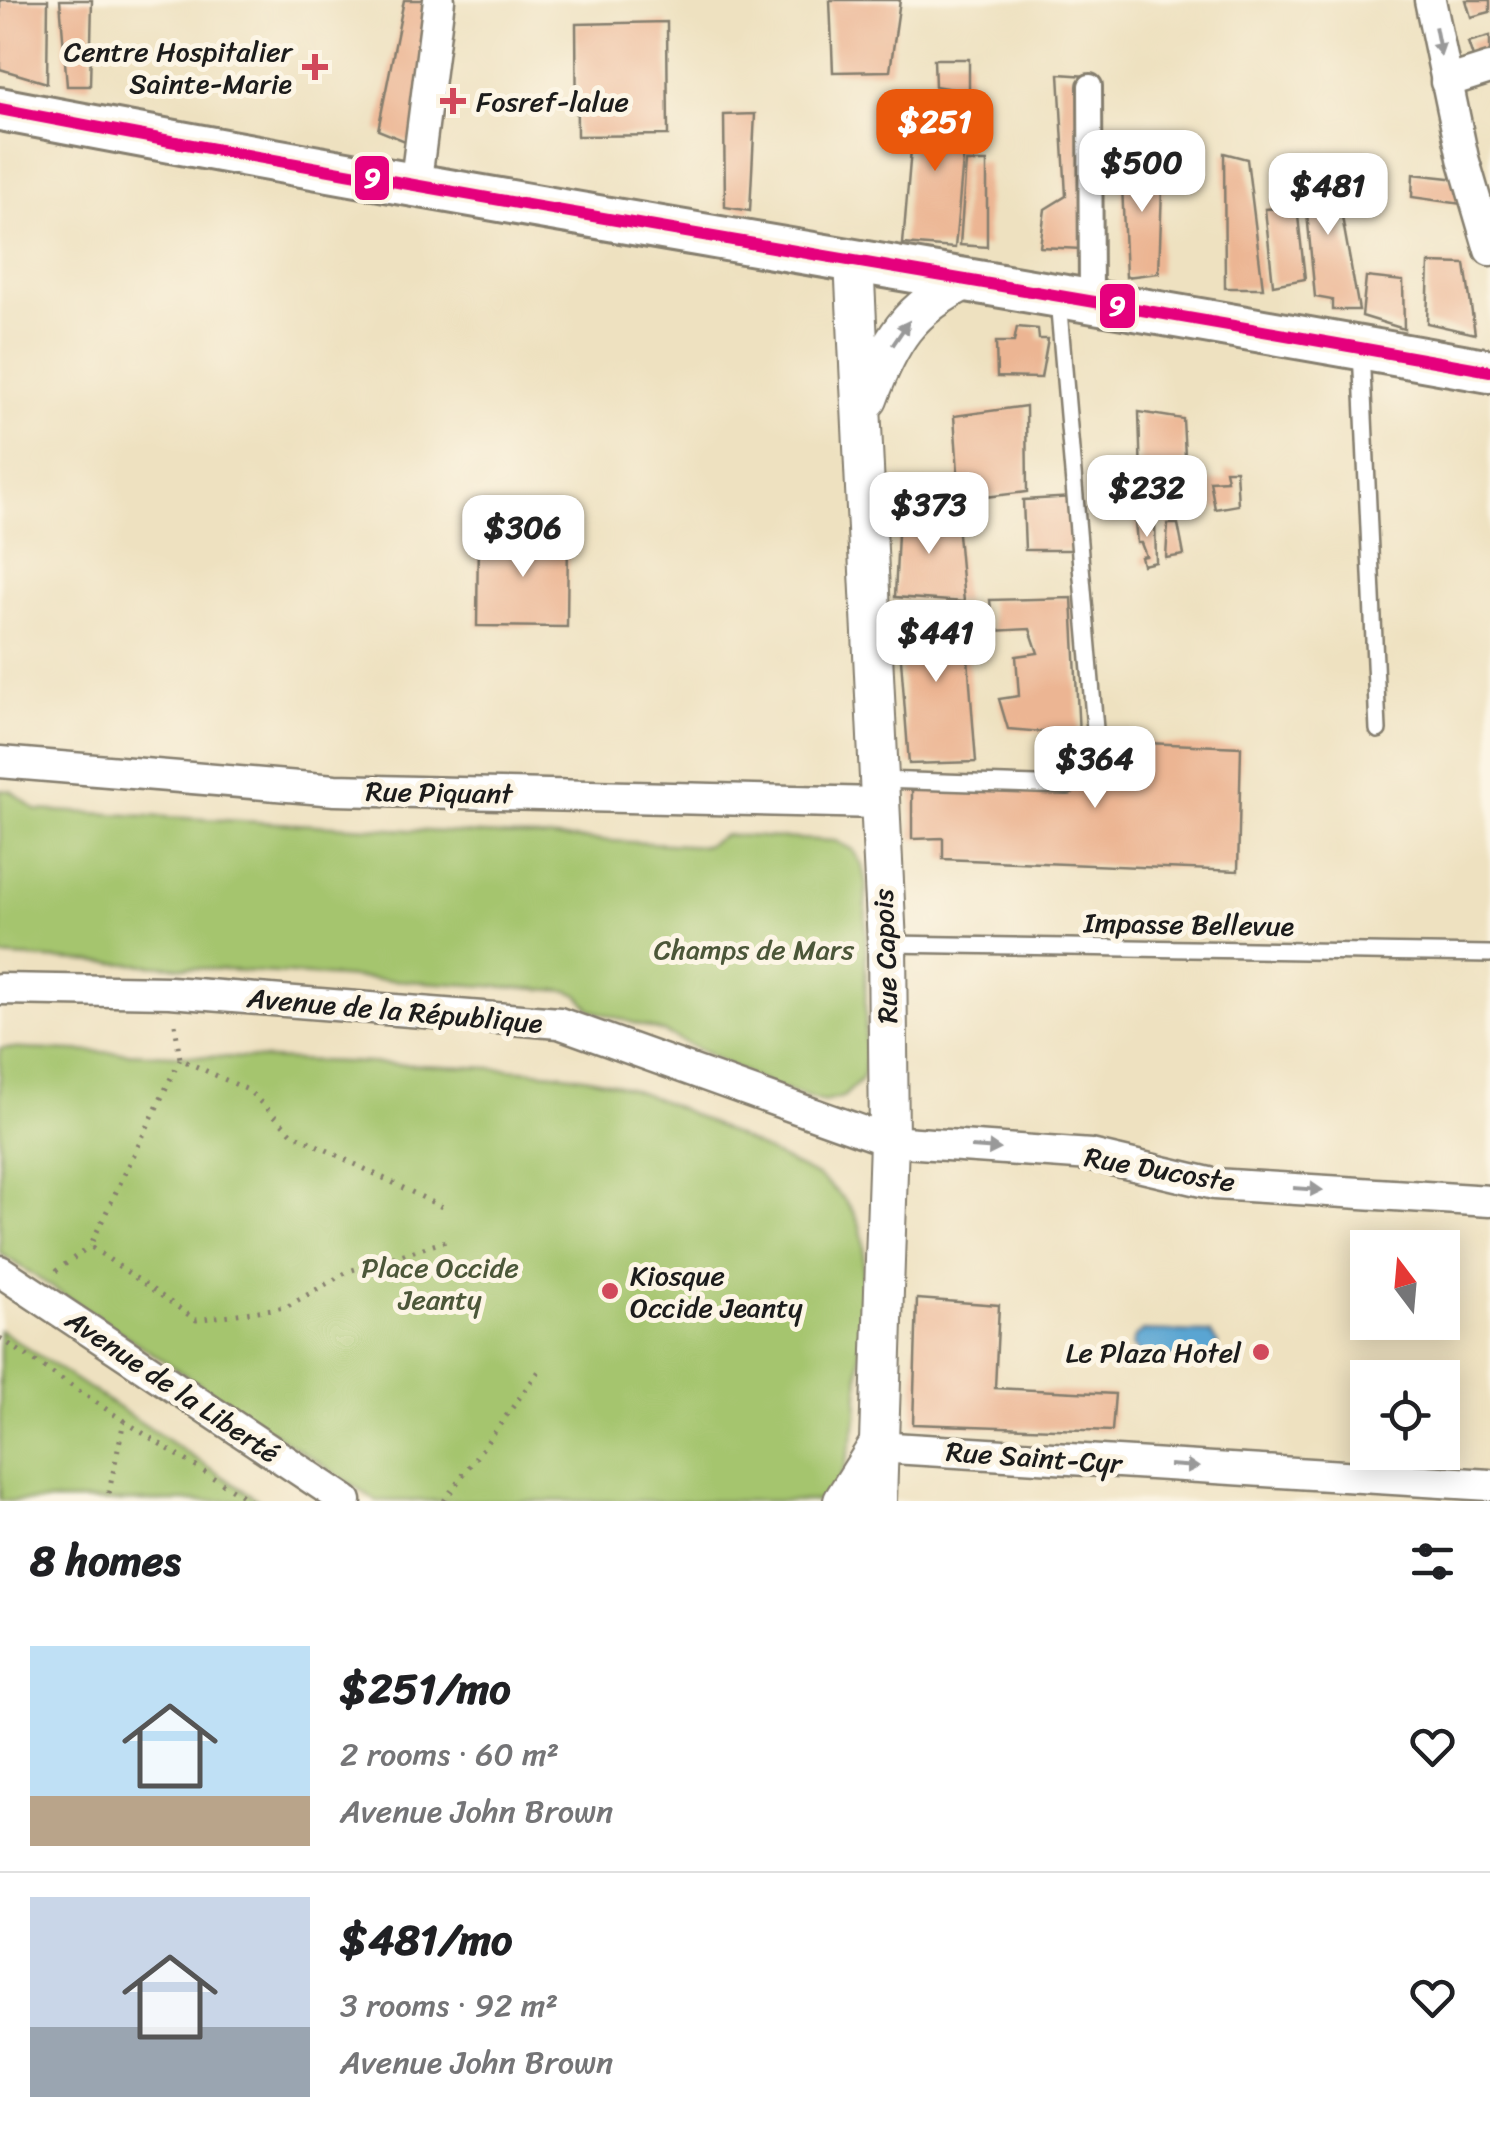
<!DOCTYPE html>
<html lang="en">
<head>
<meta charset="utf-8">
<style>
	body { margin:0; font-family:Sriracha,sans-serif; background:#f6f6f6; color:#202124; height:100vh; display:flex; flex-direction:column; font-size:38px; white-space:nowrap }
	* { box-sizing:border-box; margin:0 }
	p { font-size:32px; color:#757577 }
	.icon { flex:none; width:55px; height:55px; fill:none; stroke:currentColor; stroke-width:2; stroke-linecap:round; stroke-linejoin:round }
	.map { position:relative; height:1501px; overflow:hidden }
	.drawer { display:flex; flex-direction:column; background:#fff; flex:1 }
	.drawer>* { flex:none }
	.needle { width:65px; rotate:344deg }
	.buttons { position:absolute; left:1350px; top:1230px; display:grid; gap:20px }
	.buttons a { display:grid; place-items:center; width:110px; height:110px; border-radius:0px; background:#fff; box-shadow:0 5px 25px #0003; font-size:50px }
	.price { position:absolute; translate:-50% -85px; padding:0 22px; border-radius:20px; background:#fff; color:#222; font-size:32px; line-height:65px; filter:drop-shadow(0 2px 5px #0008) }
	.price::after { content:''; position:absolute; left:50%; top:60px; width:30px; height:22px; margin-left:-15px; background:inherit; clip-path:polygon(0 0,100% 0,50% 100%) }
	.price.selected { background:#ea580c; color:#fff }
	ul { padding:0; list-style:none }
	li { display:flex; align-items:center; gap:30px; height:250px; padding:0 30px }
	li+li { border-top:2px solid #e0e0e0 }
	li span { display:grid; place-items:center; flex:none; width:280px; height:200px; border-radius:0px; color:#555 }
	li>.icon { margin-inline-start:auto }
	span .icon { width:120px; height:120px; fill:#fffc; stroke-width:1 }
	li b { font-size:42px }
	h2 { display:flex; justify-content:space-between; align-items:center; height:120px; padding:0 30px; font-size:42px }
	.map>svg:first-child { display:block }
</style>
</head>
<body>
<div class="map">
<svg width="1490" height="1501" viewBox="0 0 1490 1501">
	<rect width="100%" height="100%" fill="#fcf5e5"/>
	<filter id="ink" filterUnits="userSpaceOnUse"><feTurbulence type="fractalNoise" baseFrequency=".01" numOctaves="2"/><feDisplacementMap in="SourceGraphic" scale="20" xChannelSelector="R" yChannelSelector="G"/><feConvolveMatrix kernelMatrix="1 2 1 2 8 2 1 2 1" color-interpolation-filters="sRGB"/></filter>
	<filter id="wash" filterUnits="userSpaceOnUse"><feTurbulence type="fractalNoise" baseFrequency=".0048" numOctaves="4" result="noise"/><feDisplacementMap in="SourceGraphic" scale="40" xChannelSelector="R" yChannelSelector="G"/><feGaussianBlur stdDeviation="2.25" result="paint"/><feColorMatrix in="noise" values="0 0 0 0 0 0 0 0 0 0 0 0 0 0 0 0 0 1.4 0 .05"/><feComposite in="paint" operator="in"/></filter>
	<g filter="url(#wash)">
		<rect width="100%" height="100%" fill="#eee1c0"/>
		<g fill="#a5c56e" stroke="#607045" stroke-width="2.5">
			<path d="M0 790 11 791 36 810 705 846 725 835 835 841 853 850 862 865 866 884 865 1070 860 1081 843 1097 823 1102 770 1085 663 1032 591 1010 578 995 569 991 0 956Z"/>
			<path d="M0 1048 490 1068C536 1071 584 1073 628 1088 694 1111 756 1147 819 1177 844 1196 862 1215 864 1248L857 1418 845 1467 829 1501H377L0 1253Z"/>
			<path d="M0 1330 260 1501H0Z"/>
		</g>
		<path fill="#5aa5d2" stroke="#3b6077" stroke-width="2.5" d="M1143 1331 1210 1333 1218 1344 1209 1359 1141 1356 1132 1346 1135 1337Z"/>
		<g id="blocks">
			<g fill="#ecb593">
				<path d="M0 0H48L47 83 0 69Z"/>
				<path d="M60 0H92L90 86H67Z"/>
				<path d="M404 0H435L415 145 378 130Z"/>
				<path d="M830 0H900L890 71 833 72Z"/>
				<path d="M1466 0H1490V12L1471 17Z"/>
				<path d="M667 22 668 135 577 136 576 24Z"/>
				<path d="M1490 36V55L1474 60 1468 42Z"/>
				<path d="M934 59H969V92L935 86Z"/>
				<path d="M1059 74 1087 76 1082 249 1040 247 1045 209 1066 196Z"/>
				<path d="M915 102 968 104 955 248 903 244Z"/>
				<path d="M755 114 750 211 725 207 724 115Z"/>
				<path d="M1224 153 1247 159 1263 288H1225Z"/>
				<path d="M1163 160 1159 273 1126 277 1121 161Z"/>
				<path d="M1302 160 1332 162 1359 310H1332V300L1315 297Z"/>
				<path d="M966 162H987V247L960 245Z"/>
				<path d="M1413 174 1458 179 1462 204 1412 197Z"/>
				<path d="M1297 207 1305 279 1273 285 1265 209Z"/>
				<path d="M1429 263 1465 264 1475 334 1427 323Z"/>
				<path d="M1366 277 1403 281 1404 329 1362 316Z"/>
				<path d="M1017 327 1038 329 1039 339H1048L1041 378 997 377 996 342H1014Z"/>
				<path d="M1026 406 1027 492 960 500 954 416Z"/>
				<path d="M1139 412 1183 419 1188 512 1142 513Z"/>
				<path d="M1225 470H1236L1238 505 1215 509 1210 481 1227 480Z"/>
				<path d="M1074 497 1075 550H1025L1023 500Z"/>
				<path d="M956 511 964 602 895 597 899 512Z"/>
				<path d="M1155 521 1156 562 1143 565 1141 557 1146 556 1141 543H1137L1135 522Z"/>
				<path d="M1168 524H1178L1184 555 1166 558Z"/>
				<path d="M478 532 568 533 567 627 477 626Z"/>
				<path d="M1072 598 1079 735 1008 729 999 699 1019 696 1016 656 1038 653 1030 629 993 631 990 600Z"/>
				<path d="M964 606 976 762 909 764 897 607Z"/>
				<path d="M1097 741 1241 747 1238 871 943 859V838L912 839V777H1077V771L1086 765Z"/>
				<path d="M917 1299 999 1305 995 1388 1115 1394 1112 1431 913 1424Z"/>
			</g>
		</g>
	</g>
	<g filter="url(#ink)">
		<use href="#blocks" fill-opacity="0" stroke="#857e6e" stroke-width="2.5"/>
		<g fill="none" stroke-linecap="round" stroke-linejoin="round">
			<g stroke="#857e6e" stroke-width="20">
				<g id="service">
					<path d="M1361 349 1378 730"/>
					<path d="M879 780 1068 786 1089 773 1097 752 1058 299"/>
					<path d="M889 944 1490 954"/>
				</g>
			</g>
			<g stroke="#857e6e" stroke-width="28">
				<path id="pedestrian" d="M1090 86 1091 299"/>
			</g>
			<g stroke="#857e6e" stroke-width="35">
				<g id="minor">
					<path d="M1430 0 1463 158 1490 250"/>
					<path d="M1446 82 1490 68"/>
					<path d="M415 188 439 0"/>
					<path d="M0 762 335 790 879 803"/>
					<path d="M0 989 170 992 559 1023 889 1141 1091 1155 1214 1184 1490 1201"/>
					<path d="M0 1271 346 1501"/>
					<path d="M877 1447 1490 1485"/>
				</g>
			</g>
			<g stroke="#857e6e" stroke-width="42">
				<g id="tertiary">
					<path d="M854 260 887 944 889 1141 877 1501"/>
					<path d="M868 399C890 340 909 308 967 280"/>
					<path d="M843 1501 877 1447"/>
				</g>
			</g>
			<g stroke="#857e6e" stroke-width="48">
				<path id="secondary" d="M0 109C495 204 994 282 1490 371"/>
			</g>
			<g stroke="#857e6e" stroke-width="5" stroke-dasharray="2.5 8" stroke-linecap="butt">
				<path d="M175 1024 180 1059 248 1090 292 1133 444 1208"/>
				<path d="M180 1059 90 1246 196 1320 286 1307 349 1271 446 1241"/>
				<path d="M56 1271 90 1246"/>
				<path d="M0 1338 124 1421 107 1501"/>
				<path d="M124 1421 250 1501"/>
				<path d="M444 1501 539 1371"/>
			</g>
			<use href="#service" stroke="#fff" stroke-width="15"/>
			<use href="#pedestrian" stroke="#fff" stroke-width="22"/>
			<use href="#minor" stroke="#fff" stroke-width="30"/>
			<use href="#tertiary" stroke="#fff" stroke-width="38"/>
			<use href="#secondary" stroke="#fff" stroke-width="42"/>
			<g stroke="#fcf5e5" stroke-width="20">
				<path id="bus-1" d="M0 109C495 204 994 282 1490 371"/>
			</g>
			<use href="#bus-1" stroke="#e5007d" stroke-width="12"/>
		</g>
		<defs><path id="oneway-solid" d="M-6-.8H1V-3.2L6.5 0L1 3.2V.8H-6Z" transform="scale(2.5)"/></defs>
		<g fill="#999">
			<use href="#oneway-solid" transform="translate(1438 41) rotate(79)"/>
			<use href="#oneway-solid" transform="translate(901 333) rotate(-56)"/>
			<use href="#oneway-solid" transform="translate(986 1148) rotate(4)"/>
			<use href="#oneway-solid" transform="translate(1308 1189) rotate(4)"/>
			<use href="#oneway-solid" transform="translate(1184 1466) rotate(4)"/>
		</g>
	</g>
	<g fill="#d1495b" stroke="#fcf5e5" stroke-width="4">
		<path d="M310 52h10v10h10v10h-10v10h-10v-10h-10v-10h10z"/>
		<path d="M448 86h10v10h10v10h-10v10h-10v-10h-10v-10h10z"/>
		<circle cx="610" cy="1291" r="10"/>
		<circle cx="1261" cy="1352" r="10"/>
	</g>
	<g text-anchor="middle" stroke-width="10" stroke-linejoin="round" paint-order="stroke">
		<g font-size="28" fill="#1c1c1c" stroke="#fcf5e5" text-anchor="end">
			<text x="292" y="61">Centre Hospitalier<tspan x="292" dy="32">Sainte-Marie</tspan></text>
			<text x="476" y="111" text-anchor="start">Fosref-lalue</text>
			<text x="630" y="1285" text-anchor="start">Kiosque<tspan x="630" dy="32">Occide Jeanty</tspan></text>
			<text x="1241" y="1362">Le Plaza Hotel</text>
		</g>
		<g font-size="28" fill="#1c1c1c" stroke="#fcf5e5">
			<text transform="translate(439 792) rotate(1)" y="10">Rue Piquant</text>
			<text transform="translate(1189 924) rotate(1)" y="10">Impasse Bellevue</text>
			<text transform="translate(885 956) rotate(-92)" y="10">Rue Capois</text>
			<text transform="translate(395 1010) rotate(5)" y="10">Avenue de la République</text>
			<text transform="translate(1160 1169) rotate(10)" y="10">Rue Ducoste</text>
			<text transform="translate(173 1386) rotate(34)" y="10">Avenue de la Liberté</text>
			<text transform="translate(1034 1457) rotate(4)" y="10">Rue Saint-Cyr</text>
		</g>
		<g font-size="28" fill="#4c5739" stroke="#fcf5e5">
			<text x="754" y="959">Champs de Mars</text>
			<text x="440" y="1277">Place Occide<tspan x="440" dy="32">Jeanty</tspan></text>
		</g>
	</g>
	<g stroke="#fcf5e5" stroke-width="4">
		<rect x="353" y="154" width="38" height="48" rx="10" fill="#e5007d"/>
		<rect x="1098" y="282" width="39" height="48" rx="10" fill="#e5007d"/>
	</g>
	<g font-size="28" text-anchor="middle" font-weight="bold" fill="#fff">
		<text x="372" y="187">9</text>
		<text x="1117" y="315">9</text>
	</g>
</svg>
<div class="buttons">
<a><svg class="needle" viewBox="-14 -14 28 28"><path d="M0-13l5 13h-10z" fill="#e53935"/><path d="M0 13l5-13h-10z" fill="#757577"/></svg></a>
<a><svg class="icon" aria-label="locate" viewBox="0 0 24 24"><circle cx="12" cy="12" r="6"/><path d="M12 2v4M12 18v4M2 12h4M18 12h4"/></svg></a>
</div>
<b class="price selected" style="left:935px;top:174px">$251</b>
<b class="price" style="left:1142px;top:215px">$500</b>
<b class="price" style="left:1328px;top:238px">$481</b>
<b class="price" style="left:1147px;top:540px">$232</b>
<b class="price" style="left:929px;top:557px">$373</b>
<b class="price" style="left:523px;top:580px">$306</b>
<b class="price" style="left:936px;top:685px">$441</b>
<b class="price" style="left:1095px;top:811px">$364</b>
</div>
<section class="drawer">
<h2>8 homes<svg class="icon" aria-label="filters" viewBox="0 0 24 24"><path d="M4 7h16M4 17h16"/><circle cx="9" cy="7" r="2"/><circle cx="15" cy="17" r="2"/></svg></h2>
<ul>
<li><span style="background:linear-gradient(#bfe0f5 75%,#b9a48a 0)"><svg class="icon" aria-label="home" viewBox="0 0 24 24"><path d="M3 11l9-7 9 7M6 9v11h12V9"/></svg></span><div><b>$251/mo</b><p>2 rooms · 60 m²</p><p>Avenue John Brown</p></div><svg class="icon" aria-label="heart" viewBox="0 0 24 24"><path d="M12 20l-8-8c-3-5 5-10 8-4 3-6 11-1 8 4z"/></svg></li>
<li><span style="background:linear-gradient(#c9d6e8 65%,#9aa5b1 0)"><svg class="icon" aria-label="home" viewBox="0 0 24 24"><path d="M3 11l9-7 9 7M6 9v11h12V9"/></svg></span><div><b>$481/mo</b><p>3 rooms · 92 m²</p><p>Avenue John Brown</p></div><svg class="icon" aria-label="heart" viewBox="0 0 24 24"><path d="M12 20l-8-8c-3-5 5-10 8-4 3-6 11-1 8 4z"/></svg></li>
</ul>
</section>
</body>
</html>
